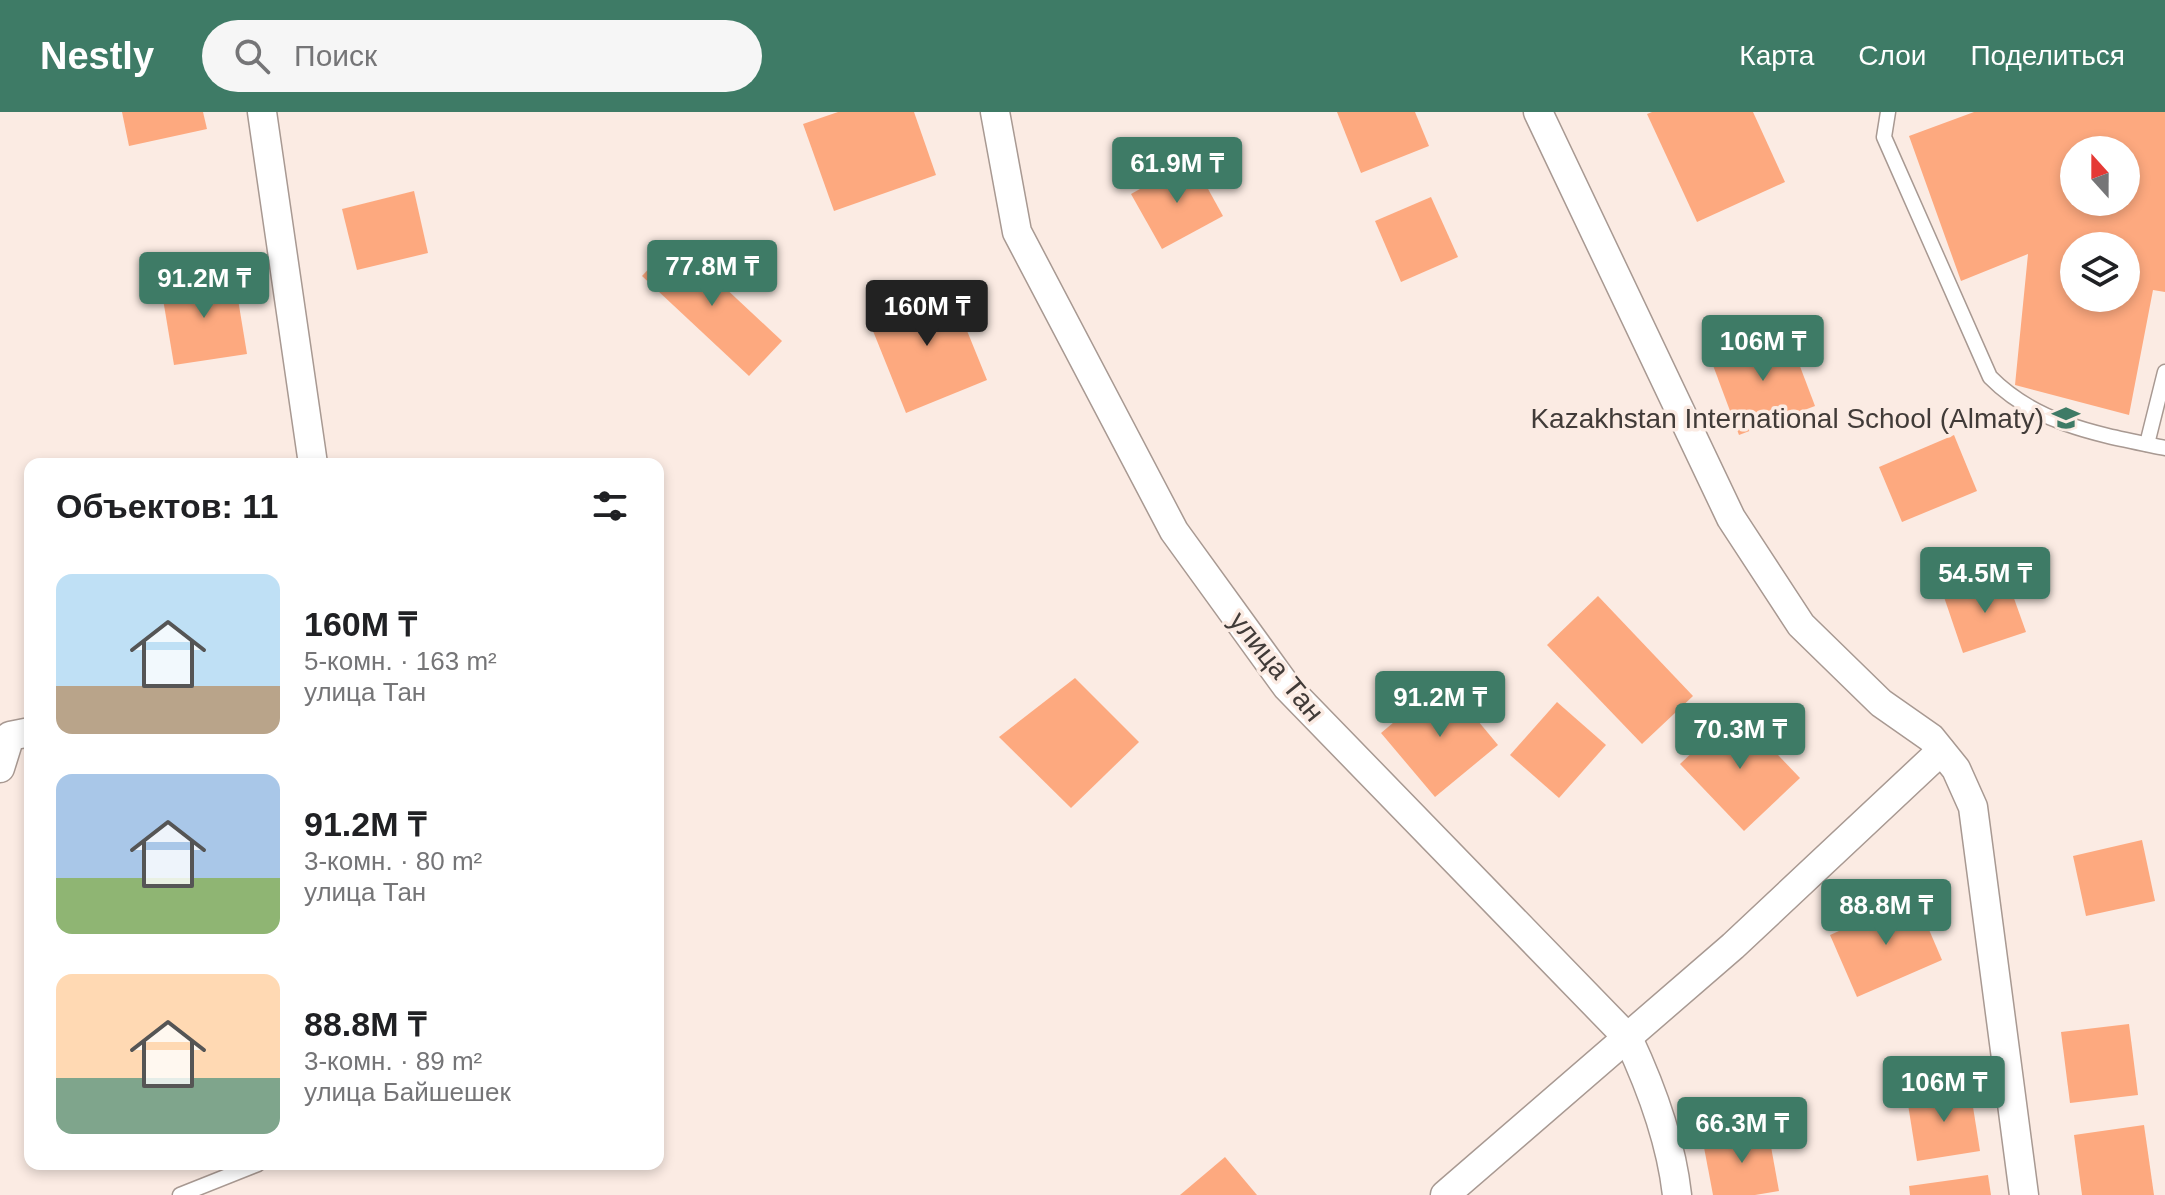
<!DOCTYPE html>
<html lang="ru">
<head>
<meta charset="utf-8">
<style>
	body { margin:0; font-family:Helvetica,sans-serif; background:#f6f6f6; color:#202124; height:100vh; display:flex; flex-direction:column; font-size:30px; white-space:nowrap }
	* { box-sizing:border-box; margin:0 }
	p { font-size:26px; color:#757577 }
	.icon { flex:none; width:44px; height:44px; fill:none; stroke:currentColor; stroke-width:2; stroke-linecap:round; stroke-linejoin:round }
	.map { position:relative; flex:1; overflow:hidden }
	.drawer { position:absolute; left:24px; top:346px; width:640px; height:712px; display:flex; flex-direction:column; background:#fff; border-radius:16px; box-shadow:0 4px 12px #0003 }
	.drawer>* { flex:none }
	.needle { width:52px; rotate:339deg }
	.buttons { position:absolute; left:2060px; top:24px; display:grid; gap:16px }
	.buttons a { display:grid; place-items:center; width:80px; height:80px; border-radius:50%; background:#fff; box-shadow:0 4px 12px #0003; font-size:40px }
	.price { position:absolute; translate:-50% -68px; padding:0 18px; border-radius:8px; background:#3e7b66; color:#fff; font-size:26px; line-height:52px; filter:drop-shadow(0 2px 4px #0008) }
	.price::after { content:''; position:absolute; left:50%; top:48px; width:24px; height:18px; margin-left:-12px; background:inherit; clip-path:polygon(0 0,100% 0,50% 100%) }
	.price.on { background:#222; color:#fff }
	ul { padding:0; list-style:none }
	li { display:flex; align-items:center; gap:24px; height:200px; padding:0 32px }
	li span { display:grid; place-items:center; flex:none; width:224px; height:160px; border-radius:16px; color:#555 }
	li>.icon { margin-inline-start:auto }
	span .icon { width:96px; height:96px; fill:#fffc; stroke-width:1 }
	li b { font-size:34px }
	h2 { display:flex; justify-content:space-between; align-items:center; height:96px; padding:0 32px; font-size:34px }
	header { display:flex; align-items:center; gap:48px; box-sizing:border-box; height:112px; padding:0 40px; background:#3e7b66; color:#fff }
	header strong { font-size:38px }
	nav { display:flex; gap:44px; margin-inline-start:auto; font-size:28px }
	.search { width:560px; height:72px; background:#f6f6f6; display:flex; align-items:center; gap:20px; box-sizing:border-box; padding:0 28px; border-radius:44px; color:#757577; font-size:30px }
	.map>svg:first-child { display:block }
</style>
</head>
<body>
<header>
<strong>Nestly</strong>
<div class="search"><svg class="icon" aria-label="search" viewBox="0 0 24 24"><circle cx="10" cy="10" r="6"/><path d="M15 15l6 6"/></svg>Поиск</div>
<nav><a>Карта</a><a>Слои</a><a>Поделиться</a></nav>
</header>
<div class="map">
<svg width="2165" height="1083" viewBox="0 0 2165 1083">
	<rect width="100%" height="100%" fill="#fbebe3"/>
	<g fill="#fda97f" fill-rule="evenodd">
		<path d="M122 0H203L207 17 129 34Z"/>
		<path d="M838 0H914L936 63 834 99 803 12Z"/>
		<path d="M1337 0H1415L1429 34 1361 61Z"/>
		<path d="M1652 0H1753L1785 70 1697 110 1647 2Z"/>
		<path d="M1974 0H2165V180L2153 178 2129 303 2015 273 2028 142 1961 169 1909 24ZM2074 38H2126V90H2074ZM2074 134H2126V186H2074Z"/>
		<path d="M1192 48 1223 104 1162 137 1131 82Z"/>
		<path d="M414 79 428 141 357 158 342 97Z"/>
		<path d="M1431 85 1458 145 1401 170 1375 109Z"/>
		<path d="M675 129 782 229 749 264 642 164Z"/>
		<path d="M234 163 247 242 174 253 161 175Z"/>
		<path d="M948 172 987 268 906 301 867 204Z"/>
		<path d="M1787 220 1815 294 1739 323 1711 248Z"/>
		<path d="M1954 323 1977 379 1902 410 1879 355Z"/>
		<path d="M2006 464 2026 520 1963 541 1944 485Z"/>
		<path d="M1598 484 1693 584 1642 632 1547 533Z"/>
		<path d="M1075 566 1139 630 1071 696 999 625Z"/>
		<path d="M1444 568 1498 633 1435 685 1381 621Z"/>
		<path d="M1557 590 1606 633 1559 686 1510 643Z"/>
		<path d="M1736 599 1800 666 1744 719 1680 652Z"/>
		<path d="M2142 728 2155 789 2086 804 2073 744Z"/>
		<path d="M1915 785 1942 848 1857 885 1830 823Z"/>
		<path d="M2129 912 2138 983 2070 991 2061 920Z"/>
		<path d="M1970 976 1980 1039 1917 1049 1907 986Z"/>
		<path d="M2144 1013 2154 1083H2082L2074 1023Z"/>
		<path d="M1768 1018 1779 1079 1755 1083H1713L1703 1030Z"/>
		<path d="M1225 1045 1257 1083H1180Z"/>
		<path d="M1988 1063 1991 1083H1910L1909 1074Z"/>
	</g>
	<g fill="none" stroke-linecap="round" stroke-linejoin="round">
		<g stroke="#a89992" stroke-width="17">
			<g id="lane">
				<path d="M1888 0 1884 25 1990 265C2037 313 2102 323 2165 336"/>
				<path d="M2147 332 2165 260"/>
				<path d="M180 1083 258 1052"/>
			</g>
		</g>
		<g stroke="#a89992" stroke-width="31">
			<g id="street">
				<path d="M262 0 313 352"/>
				<path d="M995 0 1017 120 1174 419 1287 575 1628 926C1651 975 1671 1028 1677 1083"/>
				<path d="M1538 0 1731 406 1801 513 1881 591 1931 626 1956 657 1973 695 2024 1083"/>
				<path d="M0 656 10 624 30 620"/>
				<path d="M1445 1083 1733 834 1941 639"/>
			</g>
		</g>
		<use href="#lane" stroke="#fff" stroke-width="14"/>
		<use href="#street" stroke="#fff" stroke-width="28"/>
	</g>
	<defs>
		<g id="school-bare" transform="scale(2.16)"><path d="M0-5L7-2L0 1L-7-2ZM-4 1L0 2.5L4 1V4Q0 6-4 4Z" fill="#3e7b66" stroke="#fbebe3" stroke-width="2.5" paint-order="stroke"/></g>
	</defs>
	<g fill-rule="evenodd">
		<use href="#school-bare" x="2066" y="306"/>
	</g>
	<g text-anchor="middle" stroke-width="7" stroke-linejoin="round" paint-order="stroke">
		<g font-size="28" fill="#413b38" stroke="#fbebe3" text-anchor="end">
			<text x="2044" y="316">Kazakhstan International School (Almaty)</text>
		</g>
		<g font-size="28" fill="#413b38" stroke="#fbebe3">
			<text transform="translate(1277 554) rotate(51)" y="10">улица Тан</text>
		</g>
	</g>
</svg>
<div class="buttons">
<a><svg class="needle" viewBox="-14 -14 28 28"><path d="M0-13l5 13h-10z" fill="#e53935"/><path d="M0 13l5-13h-10z" fill="#757577"/></svg></a>
<a><svg class="icon" aria-label="layers" viewBox="0 0 24 24"><path d="M12 4l9 5-9 5-9-5zM3 14l9 5 9-5"/></svg></a>
</div>
<b class="price" style="left:1177px;top:93px">61.9M ₸</b>
<b class="price" style="left:712px;top:196px">77.8M ₸</b>
<b class="price" style="left:204px;top:208px">91.2M ₸</b>
<b class="price on" style="left:927px;top:236px">160M ₸</b>
<b class="price" style="left:1763px;top:271px">106M ₸</b>
<b class="price" style="left:1985px;top:503px">54.5M ₸</b>
<b class="price" style="left:1440px;top:627px">91.2M ₸</b>
<b class="price" style="left:1740px;top:659px">70.3M ₸</b>
<b class="price" style="left:1886px;top:835px">88.8M ₸</b>
<b class="price" style="left:1944px;top:1012px">106M ₸</b>
<b class="price" style="left:1742px;top:1053px">66.3M ₸</b>
<section class="drawer">
<h2>Объектов: 11<svg class="icon" aria-label="filters" viewBox="0 0 24 24"><path d="M4 7h16M4 17h16"/><circle cx="9" cy="7" r="2"/><circle cx="15" cy="17" r="2"/></svg></h2>
<ul>
<li><span style="background:linear-gradient(#bfe0f5 70%,#b9a48a 0)"><svg class="icon" aria-label="home" viewBox="0 0 24 24"><path d="M3 11l9-7 9 7M6 9v11h12V9"/></svg></span><div><b>160M ₸</b><p>5-комн. · 163 m²</p><p>улица Тан</p></div></li>
<li><span style="background:linear-gradient(#a9c7e8 65%,#8fb573 0)"><svg class="icon" aria-label="home" viewBox="0 0 24 24"><path d="M3 11l9-7 9 7M6 9v11h12V9"/></svg></span><div><b>91.2M ₸</b><p>3-комн. · 80 m²</p><p>улица Тан</p></div></li>
<li><span style="background:linear-gradient(#ffd9b3 65%,#7fa58c 0)"><svg class="icon" aria-label="home" viewBox="0 0 24 24"><path d="M3 11l9-7 9 7M6 9v11h12V9"/></svg></span><div><b>88.8M ₸</b><p>3-комн. · 89 m²</p><p>улица Байшешек</p></div></li>
</ul>
</section>
</div>
</body>
</html>
